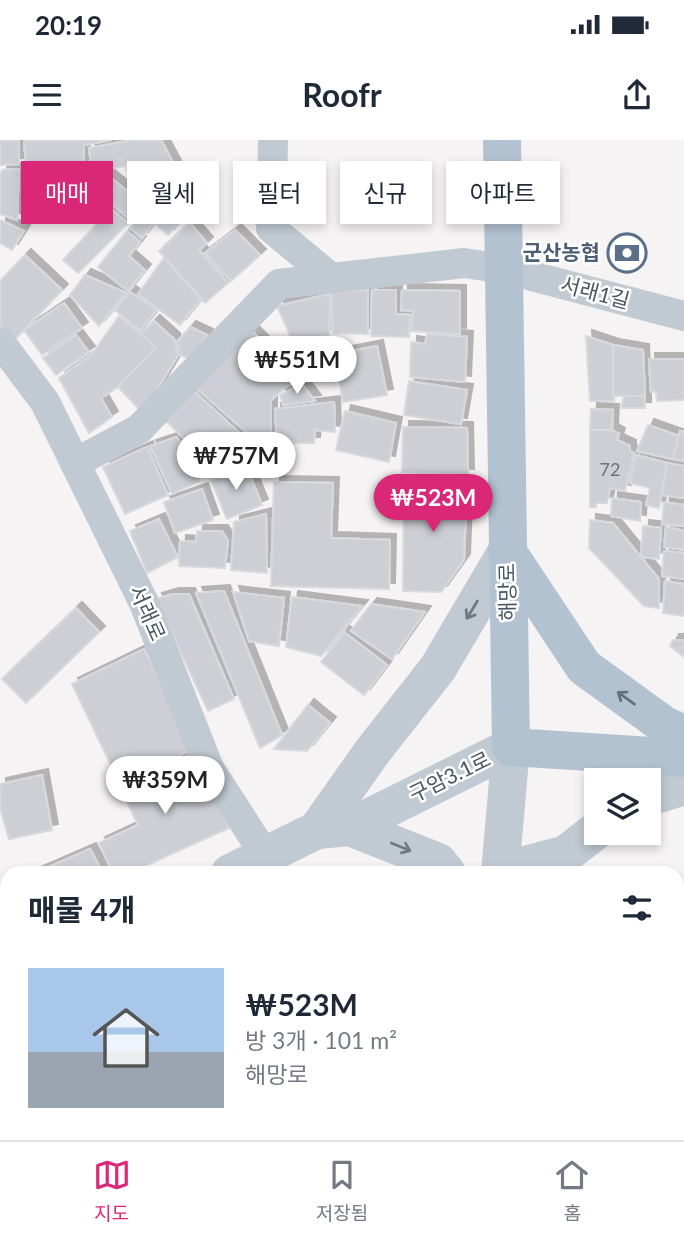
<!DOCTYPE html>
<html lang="ko">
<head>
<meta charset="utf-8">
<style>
	body { margin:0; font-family:Lato,"Noto Sans KR",sans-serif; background:#f2f2f3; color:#1f2937; height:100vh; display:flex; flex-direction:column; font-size:26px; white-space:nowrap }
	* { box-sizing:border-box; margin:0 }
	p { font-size:23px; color:#747a83 }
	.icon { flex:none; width:38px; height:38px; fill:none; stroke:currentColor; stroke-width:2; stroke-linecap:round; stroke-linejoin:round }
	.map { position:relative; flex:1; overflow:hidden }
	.drawer { position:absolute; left:0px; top:726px; width:684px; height:275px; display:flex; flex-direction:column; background:#fff; border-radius:21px 21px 0 0; box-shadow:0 4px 10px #0003 }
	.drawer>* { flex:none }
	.top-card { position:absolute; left:21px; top:21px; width:642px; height:63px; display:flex; gap:14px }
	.buttons { position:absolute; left:584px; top:628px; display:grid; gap:14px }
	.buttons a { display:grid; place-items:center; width:77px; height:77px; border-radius:0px; background:#fff; box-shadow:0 4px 10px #0003; font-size:35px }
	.price { position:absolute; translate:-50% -60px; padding:0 16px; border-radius:24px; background:#fff; color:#222; font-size:23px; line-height:46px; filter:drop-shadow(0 2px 4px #0008) }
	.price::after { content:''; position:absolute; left:50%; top:42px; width:21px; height:16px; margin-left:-10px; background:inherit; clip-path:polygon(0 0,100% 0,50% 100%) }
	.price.current { background:#db2777; color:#fff }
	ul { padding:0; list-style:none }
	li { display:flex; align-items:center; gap:21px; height:175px; padding:0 28px }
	li span { display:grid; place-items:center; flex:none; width:196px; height:140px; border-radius:0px; color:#555 }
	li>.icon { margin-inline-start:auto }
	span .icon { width:84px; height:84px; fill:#fffc; stroke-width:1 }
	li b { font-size:30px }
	h2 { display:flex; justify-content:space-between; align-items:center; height:84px; padding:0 28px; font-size:30px }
	.tag { padding:0 24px; border-radius:0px; background:#fff; box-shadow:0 4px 10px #0003; font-size:24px; line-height:63px }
	.tag.current { background:#db2777; color:#fff }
	.status { display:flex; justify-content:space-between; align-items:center; height:49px; padding:0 35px; background:#fff; direction:ltr }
	.status svg { height:19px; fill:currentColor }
	header { display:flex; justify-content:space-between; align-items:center; height:91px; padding:0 28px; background:#fff; font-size:32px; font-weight:700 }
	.tabs { display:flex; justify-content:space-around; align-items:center; height:98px; border-top:2px solid #e0e1e3; background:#fff; font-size:19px; color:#747a83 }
	.tabs a { display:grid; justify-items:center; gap:4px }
	.tabs .current { color:#db2777 }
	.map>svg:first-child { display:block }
</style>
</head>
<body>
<div class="status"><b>20:19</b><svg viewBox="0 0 49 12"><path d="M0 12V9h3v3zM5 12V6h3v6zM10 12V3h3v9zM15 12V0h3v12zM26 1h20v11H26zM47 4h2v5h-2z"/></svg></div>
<header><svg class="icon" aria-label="menu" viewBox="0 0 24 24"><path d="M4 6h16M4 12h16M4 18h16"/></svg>Roofr<svg class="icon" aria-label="share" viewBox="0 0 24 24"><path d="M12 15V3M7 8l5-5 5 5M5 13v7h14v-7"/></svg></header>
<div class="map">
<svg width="684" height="1000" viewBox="0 0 684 1000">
	<defs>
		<filter id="shadow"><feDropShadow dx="6" dy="-6" stdDeviation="0" flood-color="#0004"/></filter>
	</defs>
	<rect width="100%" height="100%" fill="#f5f3f3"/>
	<g fill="#cdcfd5" stroke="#d7d9de" stroke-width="2" filter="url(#shadow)">
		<path d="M0 0H19V24L0 25Z"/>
		<path d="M24 0H111L84 5 83 32 26 25Z"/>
		<path d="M161 0 175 26 129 37 126 26 92 32 89 8 132 0Z"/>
		<path d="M19 29 17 80 0 74V37L2 30Z"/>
		<path d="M25 31 66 32V64H25Z"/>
		<path d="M103 31 128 52 137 41 153 54 131 80 109 62 96 77 78 62Z"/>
		<path d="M156 56 182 77 168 95 154 83 142 98 130 88Z"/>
		<path d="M111 69 128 83 78 133 63 120Z"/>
		<path d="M0 80 24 91 12 110 0 103Z"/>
		<path d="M190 83 207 103 199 110 228 143 205 163 159 111Z"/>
		<path d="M235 90 260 115 231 141 205 113Z"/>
		<path d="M127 91 140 102 129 116 145 130 128 151 98 127Z"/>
		<path d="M25 115 62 150 15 199 0 185V141Z"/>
		<path d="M164 118 201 159 180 185 138 154Z"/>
		<path d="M85 135 126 153 99 186 70 155Z"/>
		<path d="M368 150V194L333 193 331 152Z"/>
		<path d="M372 150H396V174L410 175 409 197 371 196Z"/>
		<path d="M402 150 460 151V194L412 191 413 171 401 170Z"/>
		<path d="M130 152 157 170 140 191 115 170Z"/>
		<path d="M330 154 329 195 293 202 277 166Z"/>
		<path d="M64 163 82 188 42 215 24 190Z"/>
		<path d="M119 176 156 207 118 247 101 258 112 277 89 293 59 238 92 214Z"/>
		<path d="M154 181 174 199 178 215 153 256 140 270 118 247 156 207 141 194Z"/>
		<path d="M190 187 207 195 191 219 180 215 177 202Z"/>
		<path d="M248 187 297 237 271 260V292L262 306 196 248Z"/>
		<path d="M427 194 467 197 465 242 410 237 411 202 425 204Z"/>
		<path d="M76 195 89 212 56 235 43 218Z"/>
		<path d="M586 196 613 205 614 261H590Z"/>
		<path d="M613 205 643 210 645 256H613Z"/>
		<path d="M377 206 387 255 343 262 335 214Z"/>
		<path d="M649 219H684V260L657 261 656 251 651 252Z"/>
		<path d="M409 241 467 250 461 284 404 275Z"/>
		<path d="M302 244 315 261 283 265 280 255Z"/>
		<path d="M194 251 247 300 218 331 167 282Z"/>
		<path d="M624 256H645V268H621Z"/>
		<path d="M334 262 335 292 315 290 314 303H277L275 269Z"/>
		<path d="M591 269 613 270 612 290H590Z"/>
		<path d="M345 271 396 283 389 322 336 310Z"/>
		<path d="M648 285 679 296 673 319 637 311Z"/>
		<path d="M403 287 467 288 468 335 402 332Z"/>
		<path d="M590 290H612L619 294 617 300 630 306V311L634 313 625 351 610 348 607 363H596V367H590Z"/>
		<path d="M680 291 684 292V321L673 319Z"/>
		<path d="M177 297 199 341 172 354 150 306Z"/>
		<path d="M147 307 168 355 125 374 103 327Z"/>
		<path d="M636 315 667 323 659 368 646 365 650 348 630 343Z"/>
		<path d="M667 323 684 326V358L662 355Z"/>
		<path d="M246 326 262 365 227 379 211 340Z"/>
		<path d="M274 342 333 343 331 398 390 400 389 449 271 446Z"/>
		<path d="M404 342H467L464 420 441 452 403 451Z"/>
		<path d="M202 349 213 380 175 393 164 362Z"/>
		<path d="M612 358 641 362 640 381 611 376Z"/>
		<path d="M664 362 684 365V386L662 384Z"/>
		<path d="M266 374 267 433 231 430 234 382Z"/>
		<path d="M159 379 178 417 147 433 130 391Z"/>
		<path d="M590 380 613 383 659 439V468L644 466 589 408Z"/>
		<path d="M643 386 661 388 659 419 641 417Z"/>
		<path d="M666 387 684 391V410L664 407Z"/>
		<path d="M197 391H222L228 401 225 428 179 426 180 401 196 402Z"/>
		<path d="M664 411 684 413V439L662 436Z"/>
		<path d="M665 441 684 444V476L663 473Z"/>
		<path d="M224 451 282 595 260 608 196 453Z"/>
		<path d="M233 452 284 458 279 506 249 501Z"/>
		<path d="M173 454H189L234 559 208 571 156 459Z"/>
		<path d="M292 457 362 466 321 516 286 507Z"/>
		<path d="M371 464 425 472 392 519 351 491Z"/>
		<path d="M76 468 99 492 26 563 2 539Z"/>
		<path d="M344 492 387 525 364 555 321 522Z"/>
		<path d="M673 500H684V517L670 506Z"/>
		<path d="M144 509 192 609 120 644 72 544Z"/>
		<path d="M308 565 330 583 307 611 274 609Z"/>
		<path d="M194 613 229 688 130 733H113L99 703 138 685 120 647Z"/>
		<path d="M42 635 52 690 9 699 0 668V644Z"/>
		<path d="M90 709 103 733H35Z"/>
		<path d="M156 994H313L319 1000H150Z"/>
	</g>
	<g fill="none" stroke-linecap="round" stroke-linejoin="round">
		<g stroke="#c1cad2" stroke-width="30">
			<path d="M273 0 271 88 330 137"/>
			<path d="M0 202 45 262 144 463 209 628 265 715"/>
			<path d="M75 323 139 289 279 144 464 123 505 129 684 176"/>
		</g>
		<g stroke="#c1cad2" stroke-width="38">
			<path d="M649 657 684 646"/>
			<path d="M350 687 438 722 447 733"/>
			<path d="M317 690 372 612 438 528 507 411"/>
			<path d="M500 732 566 714 597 690"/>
			<path d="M230 733 317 690 350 687 511 607"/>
			<path d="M500 733 511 607"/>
			<path d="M0 852 7 848"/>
			<path d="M498 994V1000"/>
		</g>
		<g stroke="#b3c2d1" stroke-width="38">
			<path d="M502 0 511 607 684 618"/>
			<path d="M507 411 584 527 664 585 684 594"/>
		</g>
	</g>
	<defs><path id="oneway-shaft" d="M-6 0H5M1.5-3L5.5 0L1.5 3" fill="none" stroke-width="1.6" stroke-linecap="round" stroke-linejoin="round" transform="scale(1.75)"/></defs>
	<g stroke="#6e7983">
		<use href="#oneway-shaft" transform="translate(472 470) rotate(121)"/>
		<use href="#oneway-shaft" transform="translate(401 707) rotate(22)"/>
	</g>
	<use stroke="#64717d" href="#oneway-shaft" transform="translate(626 558) rotate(-144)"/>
	<defs>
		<g id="bank-ring" transform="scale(2.0125)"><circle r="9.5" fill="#fff" stroke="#5c6f8a" stroke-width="1.5"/><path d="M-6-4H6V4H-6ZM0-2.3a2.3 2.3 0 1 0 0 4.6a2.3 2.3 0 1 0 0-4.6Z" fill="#5c6f8a"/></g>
	</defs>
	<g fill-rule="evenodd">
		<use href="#bank-ring" x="627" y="113"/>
	</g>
	<g text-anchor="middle" stroke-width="5" stroke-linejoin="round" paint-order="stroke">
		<g font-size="18" fill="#6b747e">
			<text x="610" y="336">72</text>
		</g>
		<g font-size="21" font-weight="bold" fill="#4e5e75" stroke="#fff" text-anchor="end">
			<text x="600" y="120">군산농협</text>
		</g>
		<g font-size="21" fill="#4a5661" stroke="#fff">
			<text transform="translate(595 153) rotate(15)" y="7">서래1길</text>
			<text transform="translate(508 452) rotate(-91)" y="7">해망로</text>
			<text transform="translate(147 473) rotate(66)" y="7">서래로</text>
			<text transform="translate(450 637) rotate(-26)" y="7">구암3.1로</text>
		</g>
	</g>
</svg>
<div class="buttons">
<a><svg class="icon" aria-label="layers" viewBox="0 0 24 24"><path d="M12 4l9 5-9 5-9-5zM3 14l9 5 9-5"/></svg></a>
</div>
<b class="price" style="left:297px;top:256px">₩551M</b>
<b class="price" style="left:236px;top:352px">₩757M</b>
<b class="price current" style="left:433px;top:394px">₩523M</b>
<b class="price" style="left:165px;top:676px">₩359M</b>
<div class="top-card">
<a class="tag current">매매</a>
<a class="tag">월세</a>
<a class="tag">필터</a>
<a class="tag">신규</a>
<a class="tag">아파트</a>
</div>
<section class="drawer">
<h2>매물 4개<svg class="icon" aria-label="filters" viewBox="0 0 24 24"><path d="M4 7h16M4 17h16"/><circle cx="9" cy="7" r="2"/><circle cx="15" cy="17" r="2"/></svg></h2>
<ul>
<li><span style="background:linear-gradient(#a9c7e8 60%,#9aa5b1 0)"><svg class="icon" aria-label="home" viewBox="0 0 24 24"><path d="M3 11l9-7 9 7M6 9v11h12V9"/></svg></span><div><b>₩523M</b><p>방 3개 · 101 m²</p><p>해망로</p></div></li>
</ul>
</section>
</div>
<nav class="tabs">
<a class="current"><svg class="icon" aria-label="map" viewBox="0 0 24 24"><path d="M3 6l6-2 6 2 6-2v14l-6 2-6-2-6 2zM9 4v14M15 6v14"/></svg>지도</a>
<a><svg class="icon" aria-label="saved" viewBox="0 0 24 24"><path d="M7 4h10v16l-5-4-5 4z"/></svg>저장됨</a>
<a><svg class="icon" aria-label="home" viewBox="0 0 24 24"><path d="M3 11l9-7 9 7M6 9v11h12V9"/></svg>홈</a>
</nav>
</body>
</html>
